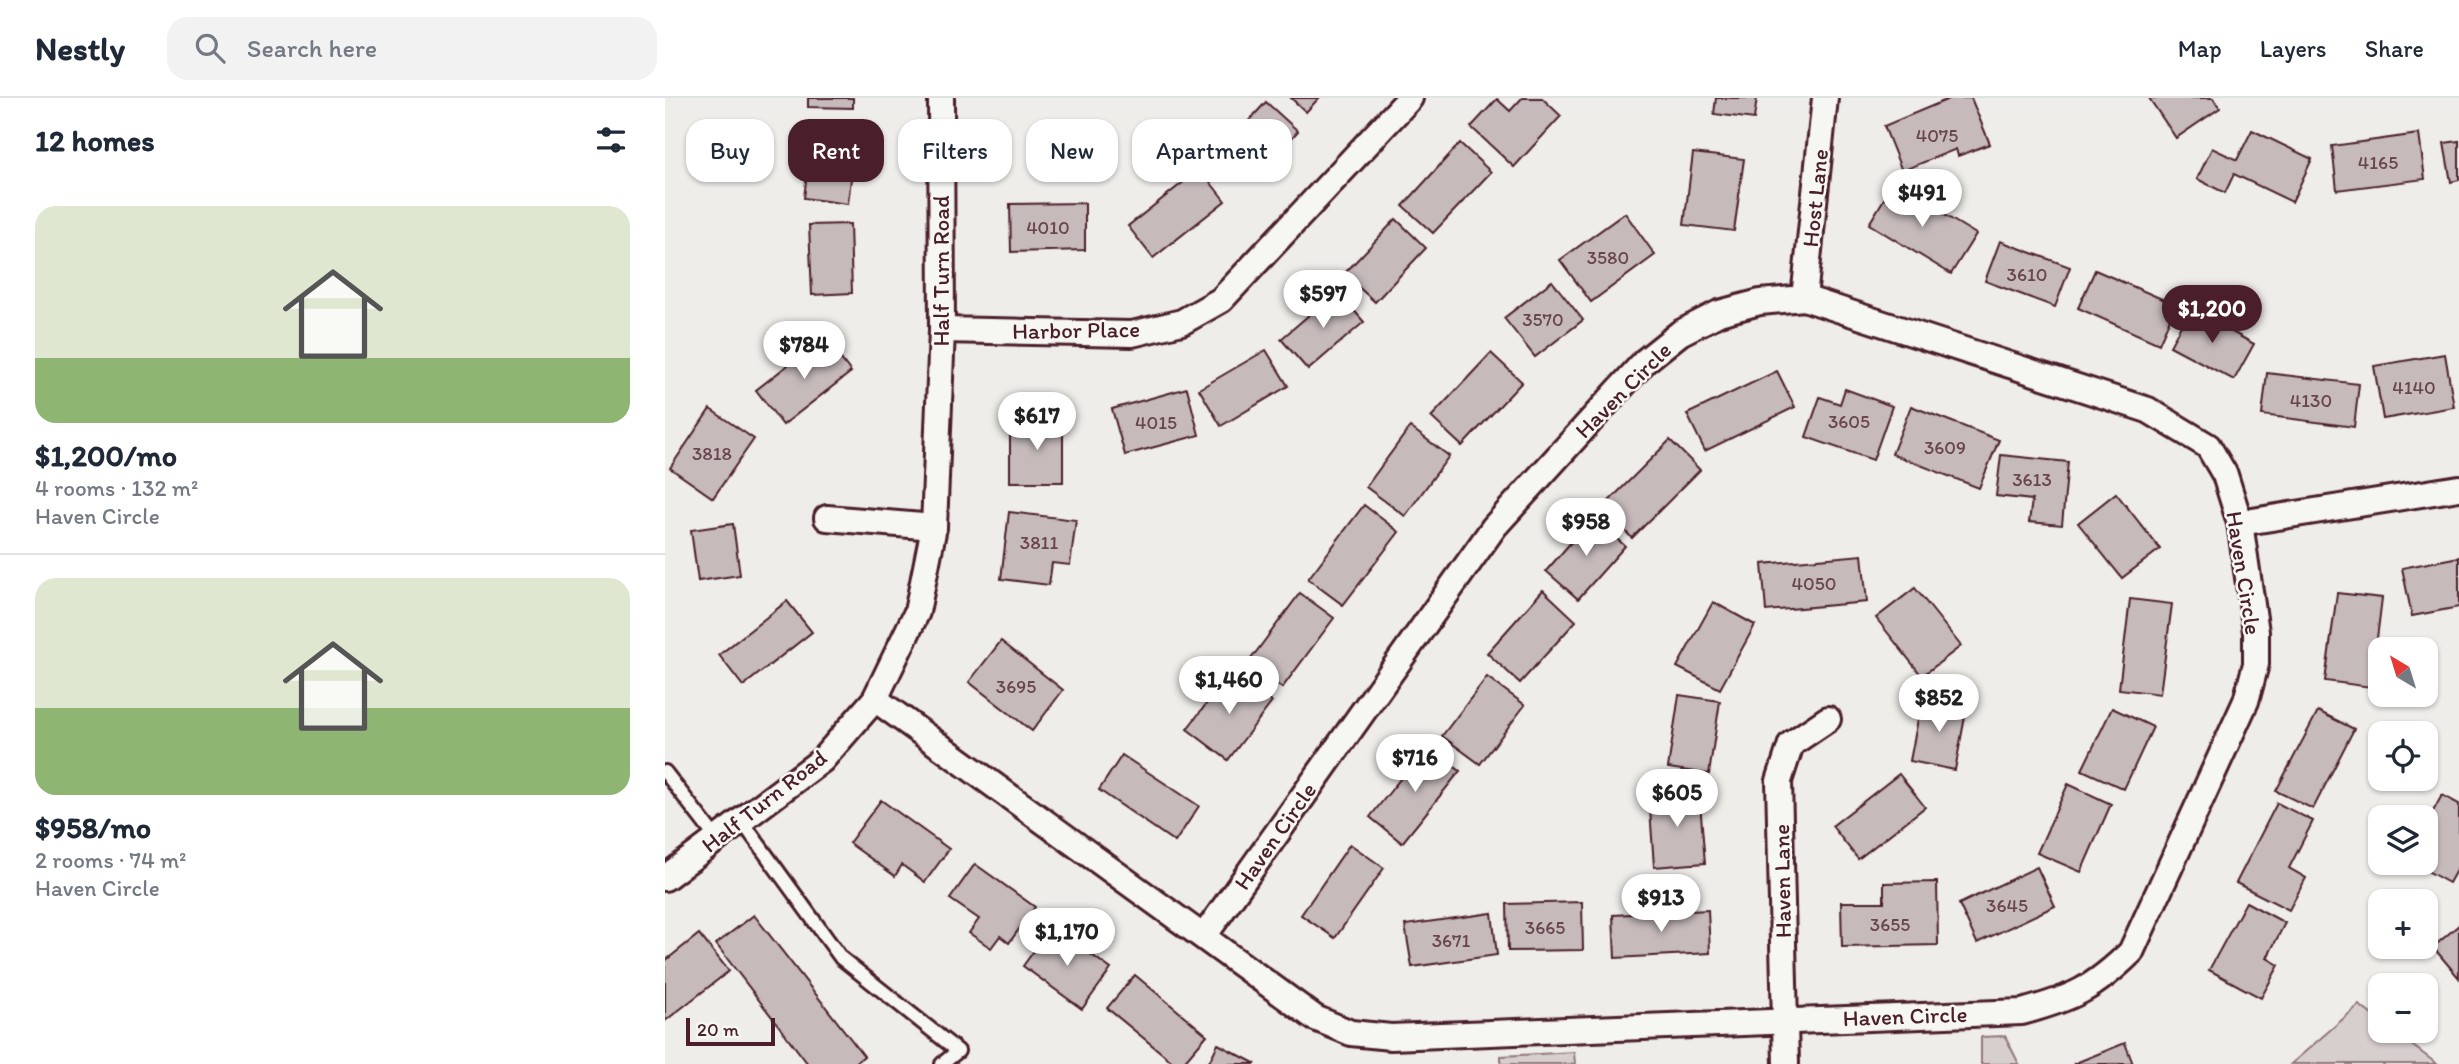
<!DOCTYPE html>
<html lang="en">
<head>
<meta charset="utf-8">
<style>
	body { margin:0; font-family:Itim,sans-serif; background:#f2f2f3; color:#1f2937; height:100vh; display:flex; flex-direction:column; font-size:26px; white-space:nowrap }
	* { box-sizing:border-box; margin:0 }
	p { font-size:23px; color:#747a83 }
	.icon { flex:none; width:38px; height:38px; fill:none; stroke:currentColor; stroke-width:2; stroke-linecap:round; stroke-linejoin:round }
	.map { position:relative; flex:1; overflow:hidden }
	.drawer { display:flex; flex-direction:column; background:#fff; width:665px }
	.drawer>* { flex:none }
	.hud { position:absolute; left:21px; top:21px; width:665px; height:63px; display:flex; gap:14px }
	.needle { width:46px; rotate:322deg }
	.buttons { position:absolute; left:1703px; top:539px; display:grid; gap:14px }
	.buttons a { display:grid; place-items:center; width:70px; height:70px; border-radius:14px; background:#fff; box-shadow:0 2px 5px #0004; font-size:35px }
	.scale { position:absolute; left:21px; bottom:18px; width:89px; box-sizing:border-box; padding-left:7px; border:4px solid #4a1f2b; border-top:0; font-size:19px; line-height:24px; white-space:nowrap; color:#4a1f2b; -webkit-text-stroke:5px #f6f6f2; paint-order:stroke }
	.price { position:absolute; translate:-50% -60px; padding:0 16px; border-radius:24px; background:#fff; color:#222; font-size:23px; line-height:46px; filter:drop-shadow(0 2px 4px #0008) }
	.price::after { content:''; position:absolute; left:50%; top:42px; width:21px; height:16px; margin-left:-10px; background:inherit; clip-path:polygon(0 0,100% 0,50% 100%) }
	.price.current { background:#4a1f2b; color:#fff }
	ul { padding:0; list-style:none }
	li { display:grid; align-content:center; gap:14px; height:371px; padding:0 35px }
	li+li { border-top:2px solid #e0e1e3 }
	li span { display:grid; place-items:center; height:217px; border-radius:21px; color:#555 }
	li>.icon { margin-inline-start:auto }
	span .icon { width:126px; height:126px; fill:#fffc; stroke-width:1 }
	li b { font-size:30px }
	h2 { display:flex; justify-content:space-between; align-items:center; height:84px; padding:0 35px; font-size:30px }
	.chip { padding:0 24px; border-radius:21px; background:#fff; box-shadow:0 2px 5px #0004; font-size:24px; line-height:63px }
	.chip.current { background:#4a1f2b; color:#fff }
	header { display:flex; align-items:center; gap:42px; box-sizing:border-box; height:98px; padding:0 35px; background:#fff; border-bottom:2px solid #e0e1e3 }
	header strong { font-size:33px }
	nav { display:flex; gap:38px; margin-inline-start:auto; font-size:24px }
	.search { width:490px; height:63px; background:#f2f2f3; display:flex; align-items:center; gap:18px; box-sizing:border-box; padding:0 24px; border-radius:21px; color:#747a83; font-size:26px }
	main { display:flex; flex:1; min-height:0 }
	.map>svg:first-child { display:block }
</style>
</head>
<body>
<header>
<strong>Nestly</strong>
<div class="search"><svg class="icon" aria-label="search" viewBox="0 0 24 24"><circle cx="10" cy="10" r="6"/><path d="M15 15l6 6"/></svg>Search here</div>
<nav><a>Map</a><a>Layers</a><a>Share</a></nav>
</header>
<main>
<section class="drawer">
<h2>12 homes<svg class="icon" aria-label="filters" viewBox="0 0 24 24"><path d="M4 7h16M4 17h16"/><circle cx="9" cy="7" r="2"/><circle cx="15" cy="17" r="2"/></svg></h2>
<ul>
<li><span style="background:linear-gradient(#dfe7d0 70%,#8fb573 0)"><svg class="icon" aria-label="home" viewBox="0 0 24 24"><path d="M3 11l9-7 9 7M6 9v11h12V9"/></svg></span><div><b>$1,200/mo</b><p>4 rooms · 132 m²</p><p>Haven Circle</p></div></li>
<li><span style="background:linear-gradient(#dfe7d0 60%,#8fb573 0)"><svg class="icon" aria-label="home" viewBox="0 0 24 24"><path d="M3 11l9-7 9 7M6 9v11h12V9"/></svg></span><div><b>$958/mo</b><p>2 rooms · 74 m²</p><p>Haven Circle</p></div></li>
</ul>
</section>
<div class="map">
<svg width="1794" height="966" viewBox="0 0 1794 966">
	<rect width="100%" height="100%" fill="#efedea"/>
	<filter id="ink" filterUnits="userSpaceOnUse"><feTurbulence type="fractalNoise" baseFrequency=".0143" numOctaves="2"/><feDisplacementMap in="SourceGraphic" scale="14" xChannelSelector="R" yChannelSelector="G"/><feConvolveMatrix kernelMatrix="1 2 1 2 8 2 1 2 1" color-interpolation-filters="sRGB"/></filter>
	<g filter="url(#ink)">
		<g fill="#d7cfce" stroke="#90777c" stroke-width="2">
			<path d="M1694 907 1715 923V933H1728L1772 966H1626Z"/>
			<path d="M1340 938 1354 966H1316V939Z"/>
			<path d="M909 954 910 966H836V958Z"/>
		</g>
		<g fill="#c6babb" stroke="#4a1f2b" stroke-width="2">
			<path d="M143 0H188V10L143 9Z"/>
			<path d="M626 0H654L641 14Z"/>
			<path d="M857 0H877L896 18 849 69 806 29 832 1 845 13Z"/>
			<path d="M1051 0H1092L1089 21 1049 16Z"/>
			<path d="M1286 0H1306L1325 46 1293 58 1291 51 1237 73 1219 28Z"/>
			<path d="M1484 0H1548L1555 10 1511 40Z"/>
			<path d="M601 4 633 33 591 79 559 50Z"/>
			<path d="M148 25 192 31 183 106 139 100Z"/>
			<path d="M1587 32 1647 61 1627 104 1569 76 1560 95 1532 81 1547 50 1572 62Z"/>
			<path d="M1754 36 1760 81 1672 92 1667 48Z"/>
			<path d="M1794 43V82L1786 84 1779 45Z"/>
			<path d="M795 45 826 74 768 135 738 108Z"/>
			<path d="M1028 55 1079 61 1069 133 1019 127Z"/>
			<path d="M535 71 560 103 488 160 463 128Z"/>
			<path d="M1228 86 1311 136 1286 176 1204 126Z"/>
			<path d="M420 105V152L346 154 345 106Z"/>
			<path d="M960 115 990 157 926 204 895 162Z"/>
			<path d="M731 121 761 150 710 204 679 176Z"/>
			<path d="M185 126 187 195 147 197 144 127Z"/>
			<path d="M1335 143 1405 169 1390 209 1320 183Z"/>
			<path d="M1430 172 1511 207 1494 246 1413 210Z"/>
			<path d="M887 183 918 222 870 259 839 220Z"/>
			<path d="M672 193 699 224 643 272 616 241Z"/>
			<path d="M1525 211 1589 246 1569 282 1505 248Z"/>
			<path d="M159 239 186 274 118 327 91 292Z"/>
			<path d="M601 252 623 288 556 328 534 291Z"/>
			<path d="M826 255 857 284 797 348 766 319Z"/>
			<path d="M1780 256 1789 309 1718 321 1709 268Z"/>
			<path d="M1112 273 1130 309 1040 353 1022 316Z"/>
			<path d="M1602 275 1694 286 1689 329 1597 317Z"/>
			<path d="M522 290 534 337 460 357 447 311Z"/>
			<path d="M1180 291 1227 308 1208 362 1141 339 1155 299 1175 306Z"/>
			<path d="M1246 308 1334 342 1314 390 1227 356Z"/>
			<path d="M45 311 89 341 48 400 5 370Z"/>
			<rect x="345" y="324" width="53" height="60"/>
			<path d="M745 329 784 358 740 418 701 389Z"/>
			<path d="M1005 342 1035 372 967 440 937 410Z"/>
			<path d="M1336 357 1403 364 1397 427 1364 424 1367 402 1331 398Z"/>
			<path d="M1451 395 1495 451 1457 480 1413 425Z"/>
			<path d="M699 407 734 434 678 507 643 481Z"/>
			<path d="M344 414 411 422 405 467 387 465 384 487 336 481Z"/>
			<path d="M928 419 960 448 913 501 881 473Z"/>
			<path d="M68 426 75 477 33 483 26 432Z"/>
			<path d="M1197 457 1202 504 1101 513 1097 466Z"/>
			<path d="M1794 459V509L1747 518 1737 470Z"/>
			<path d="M1250 490 1296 548 1257 578 1211 520Z"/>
			<path d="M878 492 911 523 855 585 822 555Z"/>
			<path d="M635 495 669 520 617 590 583 565Z"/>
			<path d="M1672 495 1717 500 1706 589 1660 583Z"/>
			<path d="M1465 501 1507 506 1495 596 1454 591Z"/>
			<path d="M122 503 147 534 78 588 54 557Z"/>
			<path d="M1048 504 1090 527 1055 591 1012 569Z"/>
			<path d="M336 543 398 592 367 633 304 584Z"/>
			<path d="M566 574 607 604 563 662 522 631Z"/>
			<path d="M822 579 860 607 815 666 777 638Z"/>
			<path d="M1014 597 1055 603 1044 676 1003 670Z"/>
			<path d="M1257 600 1302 608 1290 672 1245 663Z"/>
			<path d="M1447 610 1488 629 1459 691 1417 672Z"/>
			<path d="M1653 613 1689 631 1648 711 1611 693Z"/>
			<path d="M762 647 795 673 737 745 705 719Z"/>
			<path d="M457 657 534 708 510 744 434 692Z"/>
			<path d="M1234 676 1260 709 1193 761 1167 728Z"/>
			<path d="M1403 686 1446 706 1416 774 1372 755Z"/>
			<path d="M1034 692 1040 765 989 769 984 696Z"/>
			<path d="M1777 697 1794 706V767L1784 785 1748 765H1760V728Z"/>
			<path d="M216 702 284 751 260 784 237 767 230 778 184 745Z"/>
			<path d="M1612 705 1648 723 1624 770 1641 780 1624 812 1571 785Z"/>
			<path d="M685 746 719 770 670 840 636 817Z"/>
			<path d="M310 766 370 809 344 845 335 838 326 850 304 835 314 821 285 801Z"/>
			<path d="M1372 769 1390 808 1312 845 1294 806Z"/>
			<path d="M1272 784 1273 847 1177 849 1176 804H1219V785Z"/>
			<path d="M917 804 918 852 843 853 842 806Z"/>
			<path d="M1581 804 1620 825 1602 860 1614 867 1596 900 1544 872Z"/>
			<path d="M1043 812 1045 855 950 860 948 817Z"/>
			<path d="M827 815 832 857 747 869 740 827Z"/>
			<path d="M89 817 199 958 189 966H143L51 846Z"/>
			<path d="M1794 827V880L1768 849Z"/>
			<path d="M387 828 446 871 417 911 358 868Z"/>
			<path d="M34 836 64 873 0 923V863Z"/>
			<path d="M470 877 542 937 517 966H510L442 910Z"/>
			<path d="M1460 945 1468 966H1408Z"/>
			<path d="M553 946 591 966H543Z"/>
		</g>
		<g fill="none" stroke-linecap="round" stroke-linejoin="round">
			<g stroke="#4a1f2b" stroke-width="18">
				<g id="service">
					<path d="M0 674 51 740"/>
					<path d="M76 722 176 860 293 953 277 966"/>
				</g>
			</g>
			<g stroke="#4a1f2b" stroke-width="30">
				<g id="minor">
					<path d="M1139 200 1160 0"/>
					<path d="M277 232 467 236 517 224 556 202 745 0"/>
					<path d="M162 420 269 429"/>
					<path d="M1575 425 1794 390"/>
					<path d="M210 601 650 920 686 935 726 939 1357 914C1408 900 1428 891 1466 854L1581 603 1591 566V534L1575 425 1560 377 1543 348 1483 312 1139 200 1095 204 1054 215 1015 235 980 263 829 429 539 838"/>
					<path d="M0 780 157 662 210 601 252 514 269 429 277 232 276 0"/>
					<path d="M1121 966 1114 683 1126 646 1163 621"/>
				</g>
			</g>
			<use href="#service" stroke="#f6f6f2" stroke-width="12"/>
			<use href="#minor" stroke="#f6f6f2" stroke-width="24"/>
		</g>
	</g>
	<g text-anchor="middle" stroke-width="5" stroke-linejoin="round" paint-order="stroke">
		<g font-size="19" fill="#69464f">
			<text x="1272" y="44">4075</text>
			<text x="1713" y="71">4165</text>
			<text x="383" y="136">4010</text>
			<text x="943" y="166">3580</text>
			<text x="1362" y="183">3610</text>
			<text x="878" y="228">3570</text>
			<text x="1749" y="296">4140</text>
			<text x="1646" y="309">4130</text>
			<text x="1184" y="330">3605</text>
			<text x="491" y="331">4015</text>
			<text x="1280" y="356">3609</text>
			<text x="47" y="362">3818</text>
			<text x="1367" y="388">3613</text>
			<text x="374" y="451">3811</text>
			<text x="1149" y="492">4050</text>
			<text x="351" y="595">3695</text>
			<text x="1342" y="814">3645</text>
			<text x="1225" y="833">3655</text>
			<text x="880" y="836">3665</text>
			<text x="786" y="849">3671</text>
		</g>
		<g font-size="23" fill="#4a1f2b" stroke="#f6f6f2">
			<text transform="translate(1150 100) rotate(-84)" y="8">Host Lane</text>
			<text transform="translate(276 173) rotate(-90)" y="8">Half Turn Road</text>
			<text transform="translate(411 232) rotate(-1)" y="8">Harbor Place</text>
			<text transform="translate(958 292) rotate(-45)" y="8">Haven Circle</text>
			<text transform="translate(1579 475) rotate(81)" y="8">Haven Circle</text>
			<text transform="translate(99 703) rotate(-38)" y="8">Half Turn Road</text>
			<text transform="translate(610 738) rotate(-55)" y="8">Haven Circle</text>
			<text transform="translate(1117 783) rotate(-91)" y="8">Haven Lane</text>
			<text transform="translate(1240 918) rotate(-2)" y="8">Haven Circle</text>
		</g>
	</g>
</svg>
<div class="buttons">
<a><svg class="needle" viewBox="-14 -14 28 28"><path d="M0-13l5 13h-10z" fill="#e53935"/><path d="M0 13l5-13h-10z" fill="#747a83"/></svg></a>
<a><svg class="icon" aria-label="locate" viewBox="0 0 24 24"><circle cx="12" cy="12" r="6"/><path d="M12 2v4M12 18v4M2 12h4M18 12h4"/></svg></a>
<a><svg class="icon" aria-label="layers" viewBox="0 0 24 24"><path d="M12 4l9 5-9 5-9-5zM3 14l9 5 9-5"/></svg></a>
<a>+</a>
<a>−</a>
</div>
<div class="scale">20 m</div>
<b class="price" style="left:1257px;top:131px">$491</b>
<b class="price" style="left:658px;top:232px">$597</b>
<b class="price current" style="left:1547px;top:247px">$1,200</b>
<b class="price" style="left:139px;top:283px">$784</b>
<b class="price" style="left:372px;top:354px">$617</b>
<b class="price" style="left:921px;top:460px">$958</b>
<b class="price" style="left:564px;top:618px">$1,460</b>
<b class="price" style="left:1274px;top:636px">$852</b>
<b class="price" style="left:750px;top:696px">$716</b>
<b class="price" style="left:1012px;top:731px">$605</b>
<b class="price" style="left:996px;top:836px">$913</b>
<b class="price" style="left:402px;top:870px">$1,170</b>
<div class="hud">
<a class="chip">Buy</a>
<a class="chip current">Rent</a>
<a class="chip">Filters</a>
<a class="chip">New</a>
<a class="chip">Apartment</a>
</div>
</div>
</main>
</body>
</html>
